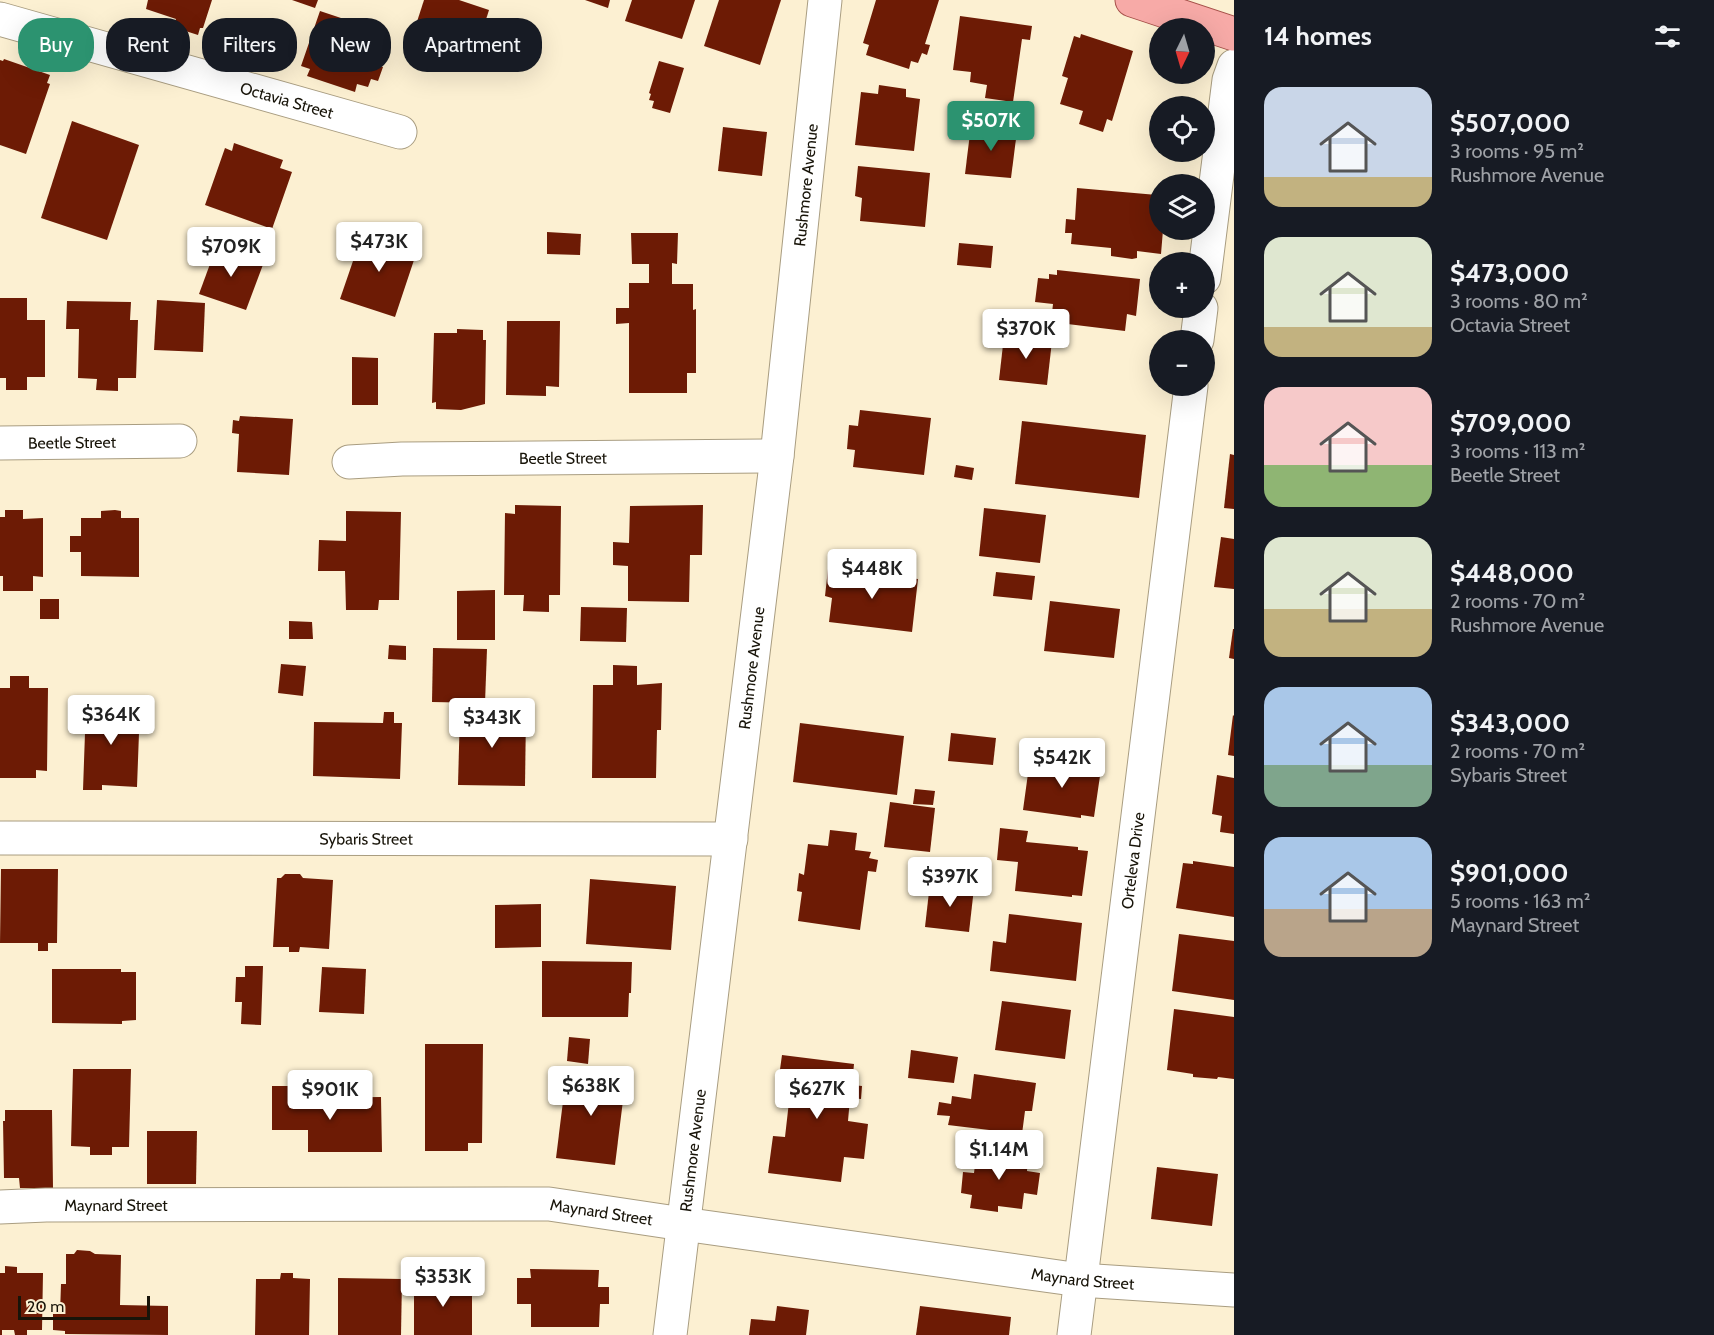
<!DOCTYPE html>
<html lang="en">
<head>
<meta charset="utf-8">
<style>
	body { margin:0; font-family:Cabin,sans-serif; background:#20242c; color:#f1f3f6; height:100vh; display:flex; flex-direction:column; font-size:22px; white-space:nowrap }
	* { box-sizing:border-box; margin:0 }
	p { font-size:20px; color:#9ea1a6 }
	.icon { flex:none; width:33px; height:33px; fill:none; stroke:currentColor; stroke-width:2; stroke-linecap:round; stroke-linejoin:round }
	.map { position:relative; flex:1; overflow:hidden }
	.sheet { display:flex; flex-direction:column; background:#171b24; width:480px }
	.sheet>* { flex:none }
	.top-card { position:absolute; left:18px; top:18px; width:570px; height:54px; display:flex; gap:12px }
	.needle { width:39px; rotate:185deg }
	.buttons { position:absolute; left:1149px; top:18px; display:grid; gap:12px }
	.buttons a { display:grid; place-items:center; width:66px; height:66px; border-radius:50%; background:#171b24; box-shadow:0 6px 24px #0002; font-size:30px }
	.scale { position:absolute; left:18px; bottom:15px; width:132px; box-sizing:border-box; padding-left:6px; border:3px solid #181409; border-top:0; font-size:16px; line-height:21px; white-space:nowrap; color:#181409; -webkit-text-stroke:4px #fcf0d2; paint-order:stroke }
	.price { position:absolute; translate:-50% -51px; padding:0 14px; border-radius:6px; background:#fff; color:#222; font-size:20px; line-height:39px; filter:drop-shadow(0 2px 3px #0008) }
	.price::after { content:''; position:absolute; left:50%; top:36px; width:18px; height:14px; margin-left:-9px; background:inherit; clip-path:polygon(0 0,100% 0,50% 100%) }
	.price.selected { background:#2c9370; color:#fff }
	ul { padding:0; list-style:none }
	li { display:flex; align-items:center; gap:18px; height:150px; padding:0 30px }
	li span { display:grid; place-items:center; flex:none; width:168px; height:120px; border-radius:18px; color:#555 }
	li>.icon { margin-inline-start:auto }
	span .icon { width:72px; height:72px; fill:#fffc; stroke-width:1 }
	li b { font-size:26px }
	h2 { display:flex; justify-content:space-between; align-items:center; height:72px; padding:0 30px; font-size:26px }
	.chip { padding:0 21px; border-radius:24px; background:#171b24; box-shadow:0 6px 24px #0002; font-size:21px; line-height:54px }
	.chip.selected { background:#2c9370; color:#fff }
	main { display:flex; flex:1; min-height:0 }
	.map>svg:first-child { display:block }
</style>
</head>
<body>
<main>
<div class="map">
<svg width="1234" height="1335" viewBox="0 0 1234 1335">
	<rect width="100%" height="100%" fill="#fcf0d2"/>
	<g fill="#6d1b05">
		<path d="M148 0H212L203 28H200L198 35 173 27 176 19 146 9Z"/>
		<path d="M292 0H318L315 8Z"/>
		<path d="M424 0H459L489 10 476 51 414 31Z"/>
		<path d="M585 0H610L608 8Z"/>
		<path d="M632 0H695L682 39 625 21Z"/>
		<path d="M719 0H781L760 65 704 46Z"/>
		<path d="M876 0H939L925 44 930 45 927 55 922 53 918 63 911 61 909 69 866 55 869 45 863 43Z"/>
		<path d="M320 11 386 33 375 64 383 67 378 81 371 79 368 87 357 84 355 92 307 76 310 69 301 66Z"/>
		<path d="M960 16 1032 26 1030 40 1022 39 1013 102 985 98 987 85 970 82 971 72 953 70Z"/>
		<path d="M1081 34 1133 51 1112 121 1107 119 1103 132 1079 124 1083 111 1060 104 1068 78 1062 76 1074 36 1080 38Z"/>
		<path d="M4 59 50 75 47 83 50 84 26 154 0 145V60L3 61Z"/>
		<path d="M659 61 684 68 670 113 652 108 654 101 649 100 651 94 649 93Z"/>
		<path d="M879 85 906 89V97L920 99 914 151 855 145 861 92 878 94Z"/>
		<path d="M72 121 139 145 107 240 41 218Z"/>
		<path d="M971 125 1017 131 1011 178 965 174Z"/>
		<path d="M723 127 767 132 762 176 718 171Z"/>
		<path d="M234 143 283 160 280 168 292 172 272 229 205 205 225 148 232 151Z"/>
		<path d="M858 166 930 173 925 227 860 221 862 198 855 196Z"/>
		<path d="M1077 188 1157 195 1155 214H1160V230H1163L1161 254 1137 251V258L1132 259 1111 256V248L1071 244 1072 233H1065L1066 219 1075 220Z"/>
		<path d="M364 229 418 248 395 317 340 299Z"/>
		<path d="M547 232 581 234 580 255 547 254Z"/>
		<path d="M631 233H678L677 264 672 263V284H693V310L696 309V373H687V393H629V323L616 324V308H629V283H649V264H632Z"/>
		<path d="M959 243 993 246 991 268 957 265Z"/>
		<path d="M217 245 264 262 246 310 199 294Z"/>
		<path d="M1057 270 1140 279 1136 316 1127 314 1125 331 1051 322 1053 304 1035 302 1038 278 1049 279V274L1057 275Z"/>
		<path d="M0 298H27V320H45V377H27V390H6V378H0Z"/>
		<path d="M157 300 205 303 203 352 154 350Z"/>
		<path d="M67 301 131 302 130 320H138L136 378H118V391L96 390 97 379 78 378 79 329H66Z"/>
		<path d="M507 321H560L559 387 546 386V396L506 395Z"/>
		<path d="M457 329 483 330V340H486L485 404 461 410 436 409V402L432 403 434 333H457Z"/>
		<path d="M1004 336 1052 341 1047 385 999 380Z"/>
		<path d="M352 357 378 358V405H352Z"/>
		<path d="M860 410 931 418 924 475 853 467 855 450 847 449 849 425 858 426Z"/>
		<path d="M240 416 293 419 289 475 237 472 239 434 232 433 233 420 239 421Z"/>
		<path d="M1022 421 1146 435 1139 498 1015 484Z"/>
		<path d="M1230 454 1234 455V509L1224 508Z"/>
		<path d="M956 465 974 468 972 480 954 477Z"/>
		<path d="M515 505 561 506 560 595H549V612L523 611 524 595H504L505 513 515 514Z"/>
		<path d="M703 505 702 555H690L689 602 628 601V566L613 565V542L629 543 630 506Z"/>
		<path d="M984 508 1046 515 1040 563 979 556Z"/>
		<path d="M5 510H23V519L43 518V577L33 576V591H3V576H0V517H5Z"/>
		<path d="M115 510 121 511V518H139V577L81 576V552H70V536H81V518H101V511Z"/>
		<path d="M346 511 401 512 399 600H379L378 610H346L345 571H318L319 540 346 541Z"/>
		<path d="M1221 537 1234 539V589L1214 587Z"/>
		<path d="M828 569 918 579 912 632 829 622 832 598 825 596Z"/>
		<path d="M996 572 1035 576 1032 600 993 596Z"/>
		<path d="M495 590V640H457V591Z"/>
		<rect x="40" y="599" width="19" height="20"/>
		<path d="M1050 601 1120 609 1114 658 1044 651Z"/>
		<path d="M581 607 627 608 626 642 580 641Z"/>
		<path d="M289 621 312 622 313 639H289Z"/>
		<path d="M1233 629H1234V659L1229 658Z"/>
		<path d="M389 645 406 646V660L388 659Z"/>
		<path d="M433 648 487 649 485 703 432 702Z"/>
		<path d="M281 664 306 666 303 696 278 693Z"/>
		<path d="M613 665 637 666V685L662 683 661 730H657L656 778H592L593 685H613Z"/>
		<path d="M10 676H29V688H48L47 771 36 770V778H0V688H10Z"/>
		<path d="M86 705 140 706 137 787 102 785V790H83Z"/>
		<path d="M460 711 526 712 525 786 458 785Z"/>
		<path d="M384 712H394V723H402L400 779 313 776 314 722 383 723Z"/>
		<path d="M1233 715 1234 716V756L1228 755Z"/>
		<path d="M800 723 904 736 897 795 793 782Z"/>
		<path d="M951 733 996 738 993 765 948 761Z"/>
		<path d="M1030 759 1101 769 1094 817 1081 815V818L1023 810Z"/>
		<path d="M1217 775 1234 778V834L1220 832 1222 816 1212 814Z"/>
		<path d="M915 789 935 791 933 805 913 804Z"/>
		<path d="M890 802 935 808 930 852 884 847Z"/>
		<path d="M1000 828 1028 831 1026 842 1078 847V850L1088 851 1082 896 1072 895V897L1015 891 1018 862 997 860Z"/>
		<path d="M830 830 857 833 855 850 871 852 869 858 878 860 876 872 868 871 860 930 798 921 802 892 797 891 799 873 804 875 808 844 828 846Z"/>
		<path d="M1193 861 1234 867V917L1176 908 1183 863 1193 864Z"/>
		<path d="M1 869H58L57 943H48V951H38V943H0Z"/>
		<path d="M285 874H300L303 878 333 880 329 949 300 947 299 952H289V947H273L277 878H281Z"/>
		<path d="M590 879 676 886 671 950 586 944Z"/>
		<path d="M930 883 974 888 969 932 925 927Z"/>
		<path d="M541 904V947L495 948V905Z"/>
		<path d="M1009 914 1082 923 1076 981 990 971 993 941 1006 943Z"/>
		<path d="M1179 934 1234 941V1000L1172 991Z"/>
		<path d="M542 961 632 962 631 993H629L628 1017H542Z"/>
		<path d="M245 966H263L261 1025 241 1024 242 1002H235L236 977H245Z"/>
		<path d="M322 967 366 969 364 1014 319 1012Z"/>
		<path d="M52 969H121V972H136V1020L122 1021V1024L52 1023Z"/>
		<path d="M1002 1001 1071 1010 1065 1059 995 1050Z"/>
		<path d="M1174 1009 1234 1017V1079L1218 1077 1217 1079 1193 1077V1074L1167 1070Z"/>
		<path d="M569 1037 590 1039 588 1064 567 1061Z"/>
		<path d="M425 1044H483L482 1143H468V1151H425Z"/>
		<path d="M911 1050 958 1057 954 1083 908 1078Z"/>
		<path d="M782 1055 854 1064 852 1085 862 1086 861 1099 850 1098 848 1121 868 1124 864 1159 844 1157 841 1182 768 1173 773 1136 785 1137 790 1093 777 1091Z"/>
		<path d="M73 1069H131L129 1147H112V1155H90V1147L71 1146Z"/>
		<path d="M567 1069 626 1076 615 1165 556 1158Z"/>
		<path d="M974 1074 1036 1083 1032 1111H1025L1022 1134 948 1125 950 1116 937 1115 939 1102 951 1104 952 1096 971 1099Z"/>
		<path d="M272 1086H297V1098L381 1097 382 1152H308V1130H272Z"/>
		<path d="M5 1110H52L53 1188H20L19 1178H4L3 1121H5Z"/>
		<path d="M147 1131H197L196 1184H147Z"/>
		<path d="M977 1149 1028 1155 1027 1171 1040 1173 1037 1195 1024 1193 1022 1209 998 1206V1212L970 1208 972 1195 961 1193 963 1172 974 1173Z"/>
		<path d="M1157 1167 1218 1174 1212 1226 1151 1219Z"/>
		<path d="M77 1250 90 1251 95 1254 121 1255 120 1305 168 1306V1335L65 1334V1331L53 1330V1314H60L61 1284H66V1254H74Z"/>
		<path d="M5 1266 17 1267V1273H43L42 1330H27V1335H15L14 1330H2V1335H0V1273H5Z"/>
		<path d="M530 1269 599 1270 598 1287H609V1304H600L599 1327H531V1304H517V1278H531Z"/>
		<path d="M281 1273H293V1278L310 1279 309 1335H255L256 1279H280Z"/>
		<path d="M338 1278 402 1279 401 1335H338Z"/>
		<rect x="414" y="1281" width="58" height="54"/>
		<path d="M777 1306 809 1310 806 1335H749L751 1319 775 1321Z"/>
		<path d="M920 1306 1011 1317 1009 1335H916Z"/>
	</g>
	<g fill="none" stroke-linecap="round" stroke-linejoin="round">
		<g stroke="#a99d81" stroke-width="35">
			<g id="minor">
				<path id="s1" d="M0 19 400 132"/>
				<path d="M1204 278 1229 80 1234 66"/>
				<path d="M1197 340 1201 308"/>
				<path id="s2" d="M0 443 180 441"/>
				<path id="s3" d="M349 462 402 459 777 456"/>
				<path id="s4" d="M0 838 731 839"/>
				<path id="s5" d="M0 1207 46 1205 549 1204 683 1224 1080 1280 1234 1290"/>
				<path id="s6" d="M670 1335 777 456 825 0"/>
				<path id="s7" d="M1074 1335 1191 386"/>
			</g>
		</g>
		<g stroke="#a65049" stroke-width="35">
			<path id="major" d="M1132 0 1234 34"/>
		</g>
		<use href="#minor" stroke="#fff" stroke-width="33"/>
		<use href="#major" stroke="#f7aaa7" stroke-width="33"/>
	</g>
	<g text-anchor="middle" stroke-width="6" stroke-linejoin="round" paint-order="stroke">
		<g font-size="16" fill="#181409" stroke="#fcf0d2">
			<text dy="6" stroke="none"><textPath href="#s1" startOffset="298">Octavia Street</textPath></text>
			<text dy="6" stroke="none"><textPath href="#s6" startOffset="1158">Rushmore Avenue</textPath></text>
			<text dy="6" stroke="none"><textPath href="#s2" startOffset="72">Beetle Street</textPath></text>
			<text dy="6" stroke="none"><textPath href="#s3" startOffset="214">Beetle Street</textPath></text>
			<text dy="6" stroke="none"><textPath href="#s6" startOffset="672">Rushmore Avenue</textPath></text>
			<text dy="6" stroke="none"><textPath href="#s4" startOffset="366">Sybaris Street</textPath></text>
			<text dy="6" stroke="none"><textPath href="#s7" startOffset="478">Orteleva Drive</textPath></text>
			<text dy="6" stroke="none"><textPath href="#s6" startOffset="186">Rushmore Avenue</textPath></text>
			<text dy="6" stroke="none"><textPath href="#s5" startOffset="116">Maynard Street</textPath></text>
			<text dy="6" stroke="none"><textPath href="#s5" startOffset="602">Maynard Street</textPath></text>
			<text dy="6" stroke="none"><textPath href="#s5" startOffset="1088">Maynard Street</textPath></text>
		</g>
	</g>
</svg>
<div class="buttons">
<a><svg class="needle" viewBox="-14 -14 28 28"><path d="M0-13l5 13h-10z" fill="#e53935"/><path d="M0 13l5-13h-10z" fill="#9ea1a6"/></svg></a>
<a><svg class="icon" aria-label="locate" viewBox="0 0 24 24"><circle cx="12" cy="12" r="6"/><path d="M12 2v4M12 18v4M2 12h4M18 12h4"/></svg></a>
<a><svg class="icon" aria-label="layers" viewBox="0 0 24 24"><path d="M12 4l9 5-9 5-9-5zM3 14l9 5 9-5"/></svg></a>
<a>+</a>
<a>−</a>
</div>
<div class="scale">20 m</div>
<b class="price selected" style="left:991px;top:152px">$507K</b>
<b class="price" style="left:379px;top:273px">$473K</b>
<b class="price" style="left:231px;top:278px">$709K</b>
<b class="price" style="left:1026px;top:360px">$370K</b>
<b class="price" style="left:872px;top:600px">$448K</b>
<b class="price" style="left:111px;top:746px">$364K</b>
<b class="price" style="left:492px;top:749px">$343K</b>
<b class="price" style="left:1062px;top:789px">$542K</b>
<b class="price" style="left:950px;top:908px">$397K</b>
<b class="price" style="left:591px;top:1117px">$638K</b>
<b class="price" style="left:817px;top:1120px">$627K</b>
<b class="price" style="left:330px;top:1121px">$901K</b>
<b class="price" style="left:999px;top:1181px">$1.14M</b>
<b class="price" style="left:443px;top:1308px">$353K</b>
<div class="top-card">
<a class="chip selected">Buy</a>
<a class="chip">Rent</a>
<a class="chip">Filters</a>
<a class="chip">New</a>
<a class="chip">Apartment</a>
</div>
</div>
<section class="sheet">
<h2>14 homes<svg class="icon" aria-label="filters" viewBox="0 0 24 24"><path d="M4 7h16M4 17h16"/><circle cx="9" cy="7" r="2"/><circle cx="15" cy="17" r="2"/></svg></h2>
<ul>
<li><span style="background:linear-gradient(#c9d6e8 75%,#c2b280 0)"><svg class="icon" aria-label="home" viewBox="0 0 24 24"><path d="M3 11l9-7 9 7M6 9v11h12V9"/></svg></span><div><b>$507,000</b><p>3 rooms · 95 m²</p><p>Rushmore Avenue</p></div></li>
<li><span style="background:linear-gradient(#dfe7d0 75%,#c2b280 0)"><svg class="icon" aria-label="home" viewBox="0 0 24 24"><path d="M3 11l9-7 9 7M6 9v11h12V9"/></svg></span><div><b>$473,000</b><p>3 rooms · 80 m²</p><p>Octavia Street</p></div></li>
<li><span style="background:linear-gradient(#f6c9c9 65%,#8fb573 0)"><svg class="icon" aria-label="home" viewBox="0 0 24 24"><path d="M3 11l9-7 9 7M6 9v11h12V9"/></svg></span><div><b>$709,000</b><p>3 rooms · 113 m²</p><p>Beetle Street</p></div></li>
<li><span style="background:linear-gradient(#dfe7d0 60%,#c2b280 0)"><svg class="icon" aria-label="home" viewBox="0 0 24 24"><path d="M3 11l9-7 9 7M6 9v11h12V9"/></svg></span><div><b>$448,000</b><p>2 rooms · 70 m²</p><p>Rushmore Avenue</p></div></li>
<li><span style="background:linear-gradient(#a9c7e8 65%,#7fa58c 0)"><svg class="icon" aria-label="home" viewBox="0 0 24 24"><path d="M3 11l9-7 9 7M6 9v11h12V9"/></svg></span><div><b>$343,000</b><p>2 rooms · 70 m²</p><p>Sybaris Street</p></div></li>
<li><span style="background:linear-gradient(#a9c7e8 60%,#b9a48a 0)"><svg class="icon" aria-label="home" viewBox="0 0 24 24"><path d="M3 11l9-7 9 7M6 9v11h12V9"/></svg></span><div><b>$901,000</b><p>5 rooms · 163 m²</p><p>Maynard Street</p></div></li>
</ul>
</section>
</main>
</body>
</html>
